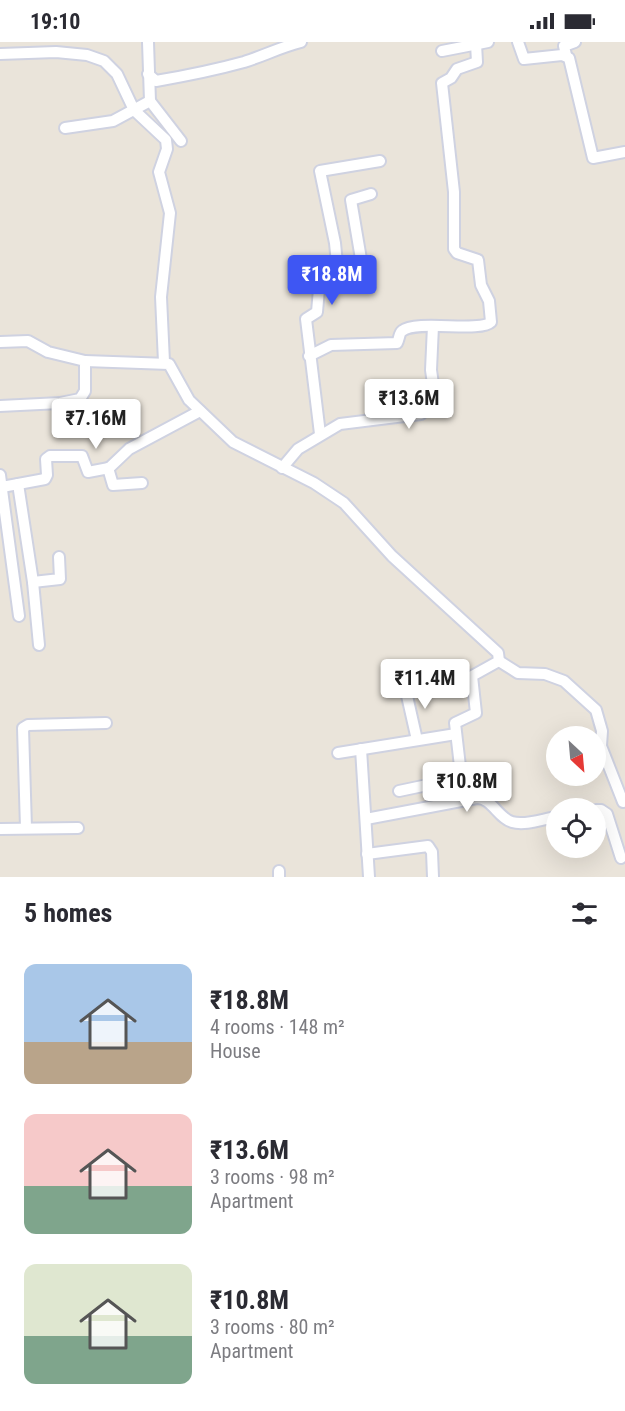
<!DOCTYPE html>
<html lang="en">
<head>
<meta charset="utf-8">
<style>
	body { margin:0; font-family:"Roboto Condensed",sans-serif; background:#f2f2f3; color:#2b2b33; height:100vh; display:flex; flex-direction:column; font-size:22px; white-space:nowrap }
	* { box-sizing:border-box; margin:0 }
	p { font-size:20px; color:#7c7c81 }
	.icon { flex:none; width:33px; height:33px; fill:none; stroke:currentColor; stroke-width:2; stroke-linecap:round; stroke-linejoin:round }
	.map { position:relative; height:835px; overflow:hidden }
	.details { display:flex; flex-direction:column; background:#fff; flex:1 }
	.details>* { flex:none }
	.needle { width:39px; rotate:154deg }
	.controls { position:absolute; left:546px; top:684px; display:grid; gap:12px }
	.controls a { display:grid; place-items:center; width:60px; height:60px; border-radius:50%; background:#fff; box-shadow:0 6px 24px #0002; font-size:30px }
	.price { position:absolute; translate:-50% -51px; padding:0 14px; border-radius:6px; background:#fff; color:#222; font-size:20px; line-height:39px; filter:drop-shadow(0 2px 3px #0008) }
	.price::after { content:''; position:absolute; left:50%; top:36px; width:18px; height:14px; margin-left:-9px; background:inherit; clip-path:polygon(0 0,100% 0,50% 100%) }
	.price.active { background:#3e56f3; color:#fff }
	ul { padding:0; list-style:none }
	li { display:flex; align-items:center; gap:18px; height:150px; padding:0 24px }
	li span { display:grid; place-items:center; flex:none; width:168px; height:120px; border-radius:12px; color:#555 }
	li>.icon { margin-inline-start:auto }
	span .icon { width:72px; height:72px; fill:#fffc; stroke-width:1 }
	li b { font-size:26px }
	h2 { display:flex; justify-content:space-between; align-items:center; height:72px; padding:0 24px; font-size:26px }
	.status { display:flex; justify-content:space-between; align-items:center; height:42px; padding:0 30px; background:#fff; direction:ltr }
	.status svg { height:16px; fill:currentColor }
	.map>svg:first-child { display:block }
</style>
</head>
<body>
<div class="status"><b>19:10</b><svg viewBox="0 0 49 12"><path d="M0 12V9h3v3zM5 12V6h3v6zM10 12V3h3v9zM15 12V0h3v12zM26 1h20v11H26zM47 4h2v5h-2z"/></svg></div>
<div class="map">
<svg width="625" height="835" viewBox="0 0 625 835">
	<rect width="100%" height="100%" fill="#eae4da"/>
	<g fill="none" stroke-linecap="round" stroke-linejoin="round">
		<g stroke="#cfd2e1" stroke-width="14">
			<g id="minor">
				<path d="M148 0 150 59 181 99"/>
				<path d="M518 0 524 17 562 13 569 16 593 116 625 110"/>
				<path d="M442 9 488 0"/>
				<path d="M0 12 56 10 87 13 104 19 117 32 134 68 166 98 167 107 159 130 170 171 161 255 164 320"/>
				<path d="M566 13 564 4 575 0"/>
				<path d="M148 32 156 39C185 34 215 28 244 20 263 14 281 5 301 0"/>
				<path d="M65 86 113 79 150 59"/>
				<path d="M339 242 335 201 320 129 380 119"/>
				<path d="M0 300 28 299 48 310 85 319V349L80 357 60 361 0 364"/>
				<path d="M309 314 331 303 397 301C399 298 399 291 402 289 417 277 480 291 491 280L489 259 481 243 478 218 457 211 454 207V150L442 41 451 36 457 27 477 20 476 2"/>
				<path d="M85 319 169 322 189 358 233 400 314 441 344 461 392 514 498 611 499 619 472 634 476 671 455 681 461 733 451 738 399 749"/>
				<path d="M320 392 306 277 317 270 319 247 349 240 358 233 361 217 351 158 371 152"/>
				<path d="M108 426 113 443 142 441"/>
				<path d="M282 426 298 407 340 382 421 372 424 364 435 356 431 328 433 284"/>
				<path d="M0 433 19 574"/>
				<path d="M18 442 33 540 39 603"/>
				<path d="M2 445 45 437 47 433 46 417 50 414H82L88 430 109 426 129 407 200 369"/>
				<path d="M33 540 60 537 59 515"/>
				<path d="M499 619 518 631 545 632 564 639 596 668 602 689 601 704 623 760"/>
				<path d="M405 645 417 698"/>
				<path d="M361 707 369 835"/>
				<path d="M338 711 456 692"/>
				<path d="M596 768H601L607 772 621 816"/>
				<path d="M366 777 477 756C492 756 498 776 512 780 525 784 543 777 556 775"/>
				<path d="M26 786 23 686 28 683 106 681"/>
				<path d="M0 787 78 786"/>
				<path d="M367 812 428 804 432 810 433 835"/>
				<path d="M279 835V829"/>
			</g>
		</g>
		<use href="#minor" stroke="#fff" stroke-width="10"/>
	</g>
</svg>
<div class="controls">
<a><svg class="needle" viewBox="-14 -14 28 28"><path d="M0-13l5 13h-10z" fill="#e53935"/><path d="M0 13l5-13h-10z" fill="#7c7c81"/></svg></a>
<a><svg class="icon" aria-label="locate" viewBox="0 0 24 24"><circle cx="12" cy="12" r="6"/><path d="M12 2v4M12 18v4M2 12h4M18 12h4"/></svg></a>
</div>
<b class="price active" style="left:332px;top:264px">₹18.8M</b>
<b class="price" style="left:409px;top:388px">₹13.6M</b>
<b class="price" style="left:96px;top:408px">₹7.16M</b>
<b class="price" style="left:425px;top:668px">₹11.4M</b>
<b class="price" style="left:467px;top:771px">₹10.8M</b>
</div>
<section class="details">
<h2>5 homes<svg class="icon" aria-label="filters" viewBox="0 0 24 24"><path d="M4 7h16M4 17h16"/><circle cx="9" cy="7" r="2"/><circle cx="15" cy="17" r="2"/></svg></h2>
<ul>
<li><span style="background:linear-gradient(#a9c7e8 65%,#b9a48a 0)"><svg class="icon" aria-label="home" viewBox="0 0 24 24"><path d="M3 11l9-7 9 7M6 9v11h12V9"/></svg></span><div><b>₹18.8M</b><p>4 rooms · 148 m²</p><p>House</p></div></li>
<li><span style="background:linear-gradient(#f6c9c9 60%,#7fa58c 0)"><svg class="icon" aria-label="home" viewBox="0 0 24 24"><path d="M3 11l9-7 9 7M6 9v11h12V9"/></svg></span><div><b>₹13.6M</b><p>3 rooms · 98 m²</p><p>Apartment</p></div></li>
<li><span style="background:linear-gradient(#dfe7d0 60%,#7fa58c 0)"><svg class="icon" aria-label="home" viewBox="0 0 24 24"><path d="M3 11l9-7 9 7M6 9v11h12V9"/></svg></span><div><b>₹10.8M</b><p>3 rooms · 80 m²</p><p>Apartment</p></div></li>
</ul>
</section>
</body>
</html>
